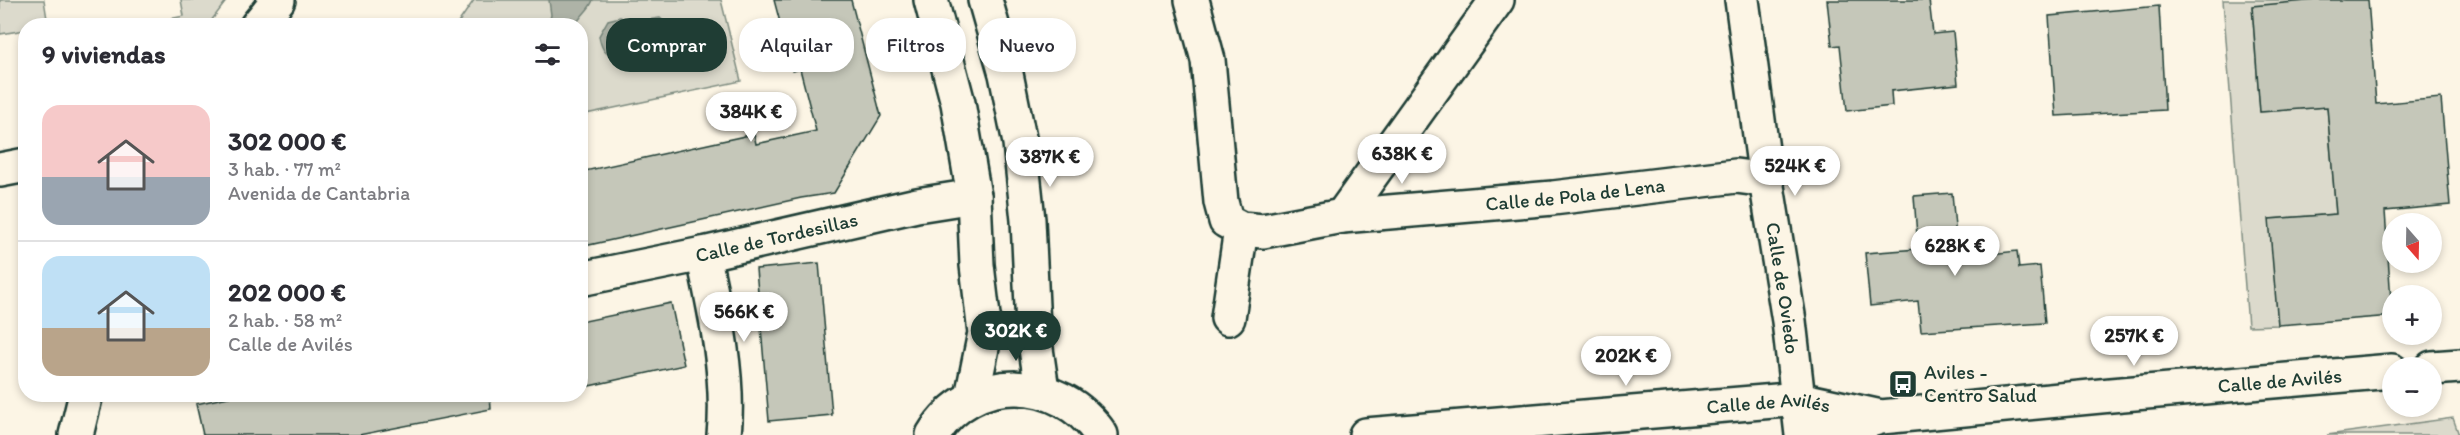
<!DOCTYPE html>
<html lang="es">
<head>
<meta charset="utf-8">
<style>
	body { margin:0; font-family:Itim,sans-serif; background:#f7f7f7; color:#2b2b33; height:100vh; display:flex; flex-direction:column; font-size:22px; white-space:nowrap }
	* { box-sizing:border-box; margin:0 }
	p { font-size:20px; color:#7c7c81 }
	.icon { flex:none; width:33px; height:33px; fill:none; stroke:currentColor; stroke-width:2; stroke-linecap:round; stroke-linejoin:round }
	.map { position:relative; flex:1; overflow:hidden }
	.details { position:absolute; left:18px; top:18px; width:570px; height:384px; display:flex; flex-direction:column; background:#fff; border-radius:24px; box-shadow:0 3px 9px #0003 }
	.details>* { flex:none }
	.banner { position:absolute; left:606px; top:18px; width:570px; height:54px; display:flex; gap:12px }
	.needle { width:39px; rotate:160deg }
	.controls { position:absolute; left:2382px; top:213px; display:grid; gap:12px }
	.controls a { display:grid; place-items:center; width:60px; height:60px; border-radius:50%; background:#fff; box-shadow:0 3px 9px #0003; font-size:30px }
	.price { position:absolute; translate:-50% -51px; padding:0 14px; border-radius:21px; background:#fff; color:#222; font-size:20px; line-height:39px; filter:drop-shadow(0 2px 3px #0008) }
	.price::after { content:''; position:absolute; left:50%; top:36px; width:18px; height:14px; margin-left:-9px; background:inherit; clip-path:polygon(0 0,100% 0,50% 100%) }
	.price.on { background:#1f3d34; color:#fff }
	ul { padding:0; list-style:none }
	li { display:flex; align-items:center; gap:18px; height:150px; padding:0 24px }
	li+li { border-top:2px solid #e1e1e2 }
	li span { display:grid; place-items:center; flex:none; width:168px; height:120px; border-radius:18px; color:#555 }
	li>.icon { margin-inline-start:auto }
	span .icon { width:72px; height:72px; fill:#fffc; stroke-width:1 }
	li b { font-size:26px }
	h2 { display:flex; justify-content:space-between; align-items:center; height:72px; padding:0 24px; font-size:26px }
	.chip { padding:0 21px; border-radius:24px; background:#fff; box-shadow:0 3px 9px #0003; font-size:21px; line-height:54px }
	.chip.on { background:#1f3d34; color:#fff }
	.map>svg:first-child { display:block }
</style>
</head>
<body>
<div class="map">
<svg width="2460" height="435" viewBox="0 0 2460 435">
	<rect width="100%" height="100%" fill="#fcf5e5"/>
	<filter id="ink" filterUnits="userSpaceOnUse"><feTurbulence type="fractalNoise" baseFrequency=".0167" numOctaves="2"/><feDisplacementMap in="SourceGraphic" scale="12" xChannelSelector="R" yChannelSelector="G"/><feConvolveMatrix kernelMatrix="1 2 1 2 8 2 1 2 1" color-interpolation-filters="sRGB"/></filter>
	<g filter="url(#ink)">
		<g fill="#dcdacc" stroke="#7e8c80" stroke-width="1.5">
			<path d="M0 0H44L48 25 26 26 25 30 0 34Z"/>
			<path d="M181 0H227L208 25H140L184 16Z"/>
			<path d="M474 0H721L741 81 581 115 580 26H456Z"/>
			<path d="M2223 0H2323L2252 7 2260 112 2327 107 2336 214 2270 219 2278 325 2248 326Z"/>
			<path d="M2453 418 2459 435H2327Z"/>
		</g>
		<g fill="#aeb3a7" stroke="#758479" stroke-width="1.5">
			<path d="M549 0H593C589 11 580 15 576 25L548 26 551 15Z"/>
			<path d="M620 17 634 22 660 18 666 23 670 32C669 38 667 45 661 48 656 51 648 50 643 51 623 55 604 67 599 36L608 20Z"/>
		</g>
		<g fill="#c5c7b9" stroke="#1f3d34" stroke-width="1.5">
			<path d="M774 0H851L881 116 834 193 801 198 580 247V172L754 134 756 144 816 131 800 69 793 71Z"/>
			<path d="M1827 0H1929L1933 34 1953 32 1958 84 1891 91 1892 106 1847 111 1840 45 1832 46Z"/>
			<path d="M2317 0H2368L2376 104 2441 98 2450 205 2385 211 2392 316 2278 325 2269 219 2336 214 2327 107 2260 112 2252 6Z"/>
			<path d="M2159 6 2165 110 2056 116 2049 16Z"/>
			<path d="M1952 193 1956 239 1980 237 1982 255 2017 251 2019 268 2040 266 2045 323 1921 331 1918 301 1870 306 1865 253 1918 249 1914 196Z"/>
			<path d="M819 263 832 415 769 421 756 269Z"/>
			<path d="M671 303 684 365 580 388V322Z"/>
			<path d="M242 394H490L491 409 359 435H203L196 404Z"/>
		</g>
		<g fill="none" stroke-linecap="round" stroke-linejoin="round">
			<g stroke="#1f3d34" stroke-width="38">
				<g id="minor">
					<path id="s1" d="M1192 0 1208 60 1221 202 1226 221 1241 229 1263 231 1342 216 1553 198 1736 176 1766 180"/>
					<path d="M257 26 278 0"/>
					<path d="M0 170 26 165"/>
					<path d="M1342 216 1497 0"/>
					<path d="M703 254C715 310 730 377 724 435"/>
					<path id="s2" d="M580 279 703 254 917 205 974 196"/>
					<path d="M1228 318 1241 229"/>
					<path d="M2432 368 2460 366"/>
					<path d="M76 435 86 394"/>
					<path id="s3" d="M1366 435 1799 399 1877 416"/>
					<path id="s4" d="M1819 435 1881 417 2111 395 2392 371"/>
				</g>
			</g>
			<g stroke="#1f3d34" stroke-width="38">
				<g id="tertiary">
					<path d="M931 0 958 103 974 196 977 265 985 333 972 397"/>
					<path d="M985 0 1006 74 1020 143 1028 220 1033 328 1042 390"/>
					<path id="s5" d="M1742 0 1766 180 1789 321 1802 435"/>
				</g>
			</g>
			<g stroke="#1f3d34" stroke-width="38">
				<path id="secondary" d="M933 435C971 371 1061 374 1101 435"/>
			</g>
			<use href="#minor" stroke="#fcf5e5" stroke-width="33"/>
			<use href="#tertiary" stroke="#fcf5e5" stroke-width="33"/>
			<use href="#secondary" stroke="#fcf5e5" stroke-width="33"/>
		</g>
	</g>
	<defs>
		<g id="bus-square" transform="scale(1.5)"><rect x="-9" y="-9" width="18" height="18" rx="4" fill="#1f3d34" stroke="#fcf5e5"/><path d="M-5-6H5V4H4V6H2V4H-2V6H-4V4H-5ZM-3.5-4V0h7V-4ZM-3.5 1.2v1.5H-2V1.2ZM2 1.2v1.5H3.5V1.2Z" fill="#fff"/></g>
	</defs>
	<g fill-rule="evenodd">
		<use href="#bus-square" x="1903" y="384"/>
	</g>
	<g text-anchor="middle" stroke-width="6" stroke-linejoin="round" paint-order="stroke">
		<g font-size="20" fill="#1f3d34" stroke="#fcf5e5">
			<text dy="7" stroke="none"><textPath href="#s1" startOffset="578">Calle de Pola de Lena</textPath></text>
			<text dy="7" stroke="none"><textPath href="#s2" startOffset="201">Calle de Tordesillas</textPath></text>
			<text dy="7" stroke="none"><textPath href="#s5" startOffset="291">Calle de Oviedo</textPath></text>
			<text dy="7" stroke="none"><textPath href="#s4" startOffset="465">Calle de Avilés</textPath></text>
			<text dy="7" stroke="none"><textPath href="#s3" startOffset="404">Calle de Avilés</textPath></text>
		</g>
		<g font-size="20" fill="#1f3d34" stroke="#fcf5e5" text-anchor="start">
			<text x="1924" y="379">Aviles -<tspan x="1924" dy="23">Centro Salud</tspan></text>
		</g>
	</g>
</svg>
<div class="controls">
<a><svg class="needle" viewBox="-14 -14 28 28"><path d="M0-13l5 13h-10z" fill="#e53935"/><path d="M0 13l5-13h-10z" fill="#7c7c81"/></svg></a>
<a>+</a>
<a>−</a>
</div>
<b class="price" style="left:751px;top:143px">384K €</b>
<b class="price" style="left:1402px;top:185px">638K €</b>
<b class="price" style="left:1050px;top:188px">387K €</b>
<b class="price" style="left:1795px;top:197px">524K €</b>
<b class="price" style="left:1955px;top:277px">628K €</b>
<b class="price" style="left:744px;top:343px">566K €</b>
<b class="price on" style="left:1016px;top:362px">302K €</b>
<b class="price" style="left:2134px;top:367px">257K €</b>
<b class="price" style="left:1626px;top:387px">202K €</b>
<div class="banner">
<a class="chip on">Comprar</a>
<a class="chip">Alquilar</a>
<a class="chip">Filtros</a>
<a class="chip">Nuevo</a>
</div>
<section class="details">
<h2>9 viviendas<svg class="icon" aria-label="filters" viewBox="0 0 24 24"><path d="M4 7h16M4 17h16"/><circle cx="9" cy="7" r="2"/><circle cx="15" cy="17" r="2"/></svg></h2>
<ul>
<li><span style="background:linear-gradient(#f6c9c9 60%,#9aa5b1 0)"><svg class="icon" aria-label="home" viewBox="0 0 24 24"><path d="M3 11l9-7 9 7M6 9v11h12V9"/></svg></span><div><b>302 000 €</b><p>3 hab. · 77 m²</p><p>Avenida de Cantabria</p></div></li>
<li><span style="background:linear-gradient(#bfe0f5 60%,#b9a48a 0)"><svg class="icon" aria-label="home" viewBox="0 0 24 24"><path d="M3 11l9-7 9 7M6 9v11h12V9"/></svg></span><div><b>202 000 €</b><p>2 hab. · 58 m²</p><p>Calle de Avilés</p></div></li>
</ul>
</section>
</div>
</body>
</html>
